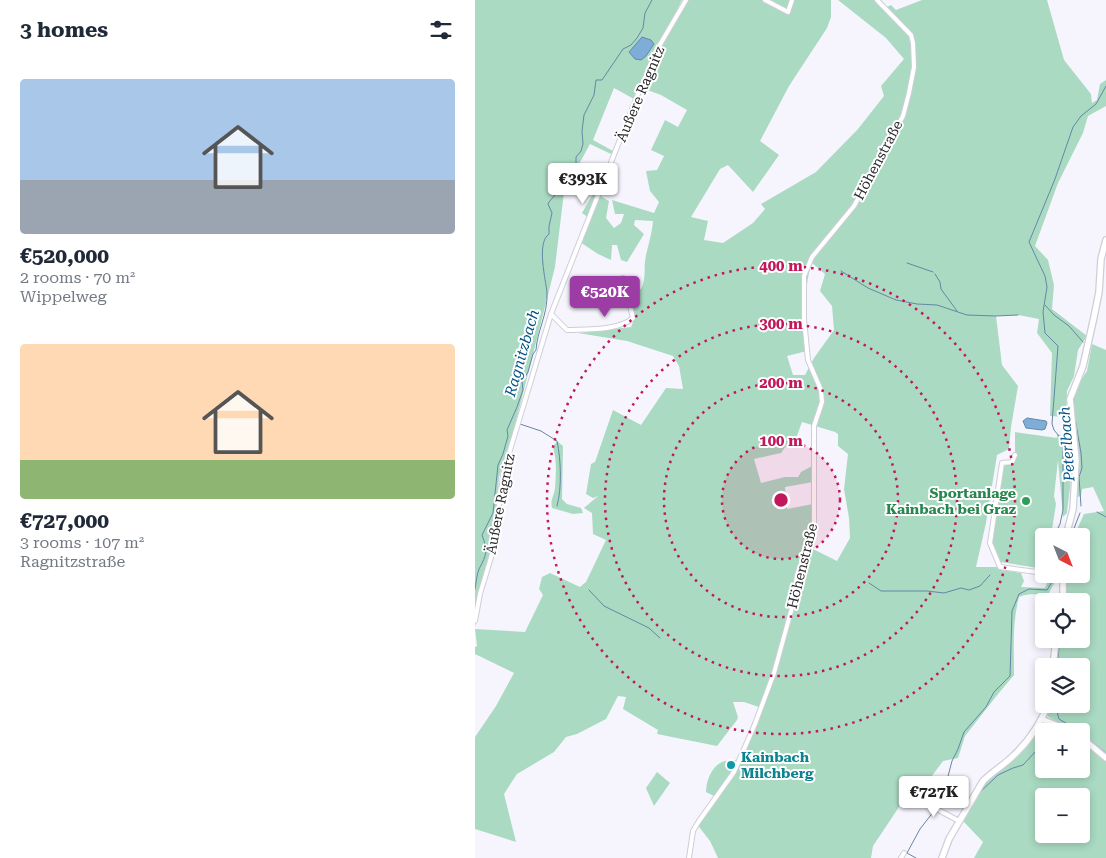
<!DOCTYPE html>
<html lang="en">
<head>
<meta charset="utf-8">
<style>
	body { margin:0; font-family:"Roboto Serif",serif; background:#f2f2f3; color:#1f2937; height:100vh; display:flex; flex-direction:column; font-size:19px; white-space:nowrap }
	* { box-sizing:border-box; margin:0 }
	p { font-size:16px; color:#747a83 }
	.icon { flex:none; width:28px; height:28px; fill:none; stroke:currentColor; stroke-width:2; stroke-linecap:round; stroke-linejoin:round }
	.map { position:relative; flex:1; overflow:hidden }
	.panel { display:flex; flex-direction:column; background:#fff; width:475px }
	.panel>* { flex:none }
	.needle { width:32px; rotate:138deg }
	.controls { position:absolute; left:560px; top:528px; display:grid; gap:10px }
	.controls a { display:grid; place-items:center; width:55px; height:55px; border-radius:5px; background:#fff; box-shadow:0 2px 8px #0003; font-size:25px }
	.price { position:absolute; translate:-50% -42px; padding:0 11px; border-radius:5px; background:#fff; color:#222; font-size:16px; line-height:32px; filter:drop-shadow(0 1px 2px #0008) }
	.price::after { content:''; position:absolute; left:50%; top:30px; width:15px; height:11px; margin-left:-8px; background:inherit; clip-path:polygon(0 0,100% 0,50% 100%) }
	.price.selected { background:#9d3ca4; color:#fff }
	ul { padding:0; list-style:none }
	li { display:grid; align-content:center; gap:10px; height:265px; padding:0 20px }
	li span { display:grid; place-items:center; height:155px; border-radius:5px; color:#555 }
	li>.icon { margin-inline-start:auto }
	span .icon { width:90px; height:90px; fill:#fffc; stroke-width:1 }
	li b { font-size:21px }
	h2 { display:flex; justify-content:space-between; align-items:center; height:60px; padding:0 20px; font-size:21px }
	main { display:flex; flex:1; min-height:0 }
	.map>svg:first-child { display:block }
</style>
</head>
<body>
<main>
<section class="panel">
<h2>3 homes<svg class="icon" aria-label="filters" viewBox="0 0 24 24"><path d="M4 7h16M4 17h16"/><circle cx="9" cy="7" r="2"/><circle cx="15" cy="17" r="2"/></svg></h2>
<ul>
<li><span style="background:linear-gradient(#a9c7e8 65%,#9aa5b1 0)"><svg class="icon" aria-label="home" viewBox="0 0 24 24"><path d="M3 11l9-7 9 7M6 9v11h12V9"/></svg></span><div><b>€520,000</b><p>2 rooms · 70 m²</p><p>Wippelweg</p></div></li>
<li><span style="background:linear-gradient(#ffd9b3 75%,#8fb573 0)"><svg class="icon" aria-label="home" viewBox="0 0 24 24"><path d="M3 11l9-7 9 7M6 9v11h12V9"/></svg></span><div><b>€727,000</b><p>3 rooms · 107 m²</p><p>Ragnitzstraße</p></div></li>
</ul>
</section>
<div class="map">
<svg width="631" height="858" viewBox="0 0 631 858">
	<rect width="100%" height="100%" fill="#f6f5fe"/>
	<g fill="#aadac2" fill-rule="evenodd">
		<path d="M0 0H207L203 8 207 11 214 0H356V17L352 28 314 86 285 141 304 155 278 192 253 165 245 169 216 217 233 221 229 240 248 243 278 223 290 209 286 204 341 172 383 129 409 96 406 86 429 59 411 38 363 0H404L410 8 416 5 421 10 447 0H572L589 60 616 94 617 103 622 100 625 84 631 80V106L613 116 608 133 583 183 560 246 573 260 579 285 577 309 612 336 603 350 599 376 592 391 591 417 575 416 577 353 562 333 564 319 543 315 521 316 527 365 543 386 536 427 534 449 522 455 511 523 501 567H526V570L546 573 549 581 546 587 570 588 575 576 582 578 574 593C564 596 554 592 544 597 537 623 539 649 539 675L523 694 490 736 483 758 468 761 448 788 426 804 398 846 396 858H243L235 841 221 823 241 797 231 792C231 781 237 764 250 761 254 760 259 760 263 760L284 707 269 702H258L263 717 262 720 242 746 182 734 183 730 148 709 151 697 143 696 131 719 102 734 91 737 79 752 42 774 29 794 41 842 0 829V737L21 706 39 673 0 654V647L2 646 0 629 50 632 68 595 64 589 67 577 75 573 105 587 111 582 131 540 118 534 117 513 109 508 123 496 118 498 111 494 116 464 120 462 138 410 166 425 191 388 208 389 204 366 198 356 152 341 103 333 156 327 160 317 156 290 166 289C171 280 169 270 170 261 172 248 177 235 178 221L160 220 159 225 169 234 152 262 146 260 142 245H137L136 260 123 254 105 242 114 218 107 213 119 192 134 201 131 218 139 228 146 223 149 214H140L137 200 179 213 184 202 175 191 171 171 182 170 189 156 176 150 190 120 203 127 212 110 186 95 164 87 159 99 139 88 118 140 138 151 136 154 115 144 89 192 80 267 39 429 24 477 17 559 6 597 0 627ZM337 263 350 274 345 291 357 306 359 330 339 358 330 375H318L312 356 332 351C331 327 328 285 337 263ZM327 422 360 432 363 434V446L373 454 369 489 374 518 375 538 362 561 330 545 337 527 338 504 312 509 310 487 338 482 337 466 326 472 323 477H310L286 483 279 459 306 453 314 442 319 444Z"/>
		<path d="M617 344 631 350V858H499L508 842 489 822 485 814 500 788 517 775 565 725 569 723 591 731H569V769H606V731H599L572 716 577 704H606V666H581L584 639H606V601H590V574H606V536H599L609 514 629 511 618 487 607 489 606 496 602 497 603 445 597 400 600 389 612 371ZM569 796H606V834H569Z"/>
		<path d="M540 432 582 438V434L592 438C601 459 594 491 592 513L588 517 583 460 579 496 581 504 576 536H569V569L525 562 516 546 527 463 537 462 540 455Z"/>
		<path d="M82 441 88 446 87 499 92 504 106 508 108 513 98 514 77 508C75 500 79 496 80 488 81 474 82 461 78 447Z"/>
		<path d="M182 772 195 783 179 806 171 788Z"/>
	</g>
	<g fill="#7eaed7" stroke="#6587a5">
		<path d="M167 37 176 40 179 44 171 56 166 60 160 59 154 52Z"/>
		<path d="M552 418 571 421 572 423 570 429 567 430 551 428 548 421Z"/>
	</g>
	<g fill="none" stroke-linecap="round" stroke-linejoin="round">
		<g stroke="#6587a5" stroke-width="1">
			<path d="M432 263 458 272"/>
			<path d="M366 271 393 288 421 300 442 304 462 305 492 315 521 316 543 315"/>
			<path d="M460 274 465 282 466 289 482 311"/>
			<path d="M570 305 579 315 594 326 608 342"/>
			<path d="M611 364 614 354"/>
			<path d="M598 407 599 396 607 375"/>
			<path d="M600 418 606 453 607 468 604 477 606 506"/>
			<path d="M45 424 66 431 82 441C86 459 87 489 82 506"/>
			<path d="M622 512 631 517"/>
			<path d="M579 536 585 524 588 510V447L590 443 579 430 577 424 583 346 570 333 568 312 572 287 570 276 554 242 580 179 598 127 606 116 621 104 631 86"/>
			<path d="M596 536 605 513"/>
			<path d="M394 583 406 591H452L469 593 486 588 494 590 505 586 515 575"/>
			<path d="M0 589C1 583 2 574 4 569 12 554 13 551 7 535L18 513 23 465 28 454 33 436 32 430 42 407 48 390 47 382 53 372 58 354 61 350C62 331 73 314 72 293 71 280 61 243 74 234V226L77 213 73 204 74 202 90 183 91 180 95 179 101 167V157L106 151 108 144 107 131 109 115 119 95 121 80H127L148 49 156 45 162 38 168 28 170 13 177 0"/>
			<path d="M114 590 129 606 174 628 185 638"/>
			<path d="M591 601 592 574"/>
			<path d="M582 666 585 639"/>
			<path d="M580 704 584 719 604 731"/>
			<path d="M574 731 578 726"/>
			<path d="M606 733 631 753"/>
			<path d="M503 794 523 775 538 768 548 765 561 751 569 738"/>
			<path d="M463 807 467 799 477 761 483 749 489 732 511 707 519 692 535 676 537 611 544 594 554 589 572 590 578 580 577 575"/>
			<path d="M441 858 432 853 445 829 459 811"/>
		</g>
		<g stroke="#cfced8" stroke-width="6">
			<g id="minor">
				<path d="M290 0 313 12 317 0"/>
				<path d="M76 314 92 330C111 329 143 331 158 318L148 278"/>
				<path d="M540 455 537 462 527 463 515 543 525 567 569 573"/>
				<path d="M576 574 588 575"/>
				<path d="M0 621 5 594 17 554 29 470 76 314 163 94 183 48 211 0"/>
				<path d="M443 799 484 821"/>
				<path d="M214 858 218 831 224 821 259 772 280 724 299 673 318 604 322 575 339 528V426L347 402 346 390 333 360 329 319V276L337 257 379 206 428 116 434 93 439 67 438 43 436 35 402 0"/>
				<path d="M426 858 429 853"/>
			</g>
		</g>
		<g stroke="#cfced8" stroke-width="8">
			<g id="tertiary">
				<path d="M566 719 597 731"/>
				<path d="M606 737 631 758"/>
			</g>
		</g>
		<g stroke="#cfced8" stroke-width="8">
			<g id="secondary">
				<path d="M591 536 598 509 601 461 595 399 608 366 619 317 624 292 626 259 631 240"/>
				<path d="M588 601V574"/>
				<path d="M578 666 581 639"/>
				<path d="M467 858 474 839 508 781C518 771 529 765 538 756 553 742 566 723 573 704"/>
			</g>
		</g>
		<use href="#minor" stroke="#fff" stroke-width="4"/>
		<use href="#tertiary" stroke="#fff" stroke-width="5"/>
		<use href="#secondary" stroke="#fff" stroke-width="5.5"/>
	</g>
	<circle cx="306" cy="500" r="59" fill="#c2185b" fill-opacity=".12"/>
	<g fill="none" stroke="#c2185b" stroke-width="2.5" stroke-dasharray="2.5 5">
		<circle cx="306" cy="500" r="59"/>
		<circle cx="306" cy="500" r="117"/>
		<circle cx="306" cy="500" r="176"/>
		<circle cx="306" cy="500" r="234"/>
	</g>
	<circle fill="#2e9e5b" stroke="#fff" stroke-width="2" cx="551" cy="501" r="5"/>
	<circle fill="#0f9aa8" stroke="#fff" stroke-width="2" cx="256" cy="765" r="5"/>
	<g text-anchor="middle" stroke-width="4" stroke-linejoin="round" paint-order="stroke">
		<g font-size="14" fill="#2b2b2f" stroke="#fff">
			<text transform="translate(165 94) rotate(-67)" y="5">Äußere Ragnitz</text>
			<text transform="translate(403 160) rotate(-62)" y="5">Höhenstraße</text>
			<text transform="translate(25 504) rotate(-79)" y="5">Äußere Ragnitz</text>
			<text transform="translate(327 566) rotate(-76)" y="5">Höhenstraße</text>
		</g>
		<g font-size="14" font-weight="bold" fill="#27864d" stroke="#fff" text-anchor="end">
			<text x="541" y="498">Sportanlage<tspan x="541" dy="16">Kainbach bei Graz</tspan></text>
		</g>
		<g font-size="14" font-weight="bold" fill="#0d838f" stroke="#fff" text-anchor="start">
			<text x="266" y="762">Kainbach<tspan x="266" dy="16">Milchberg</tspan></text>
		</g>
		<g font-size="15" font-style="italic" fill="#005487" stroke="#fff">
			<text transform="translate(47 353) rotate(-74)" y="5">Ragnitzbach</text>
			<text transform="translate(592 444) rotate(-94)" y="5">Peterlbach</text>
		</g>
	</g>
	<circle cx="306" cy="500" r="8" fill="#c2185b" stroke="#fff" stroke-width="2.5"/>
	<g font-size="15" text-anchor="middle" font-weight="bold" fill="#c2185b" stroke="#fff" stroke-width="4" stroke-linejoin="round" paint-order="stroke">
		<text x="306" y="271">400 m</text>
		<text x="306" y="329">300 m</text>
		<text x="306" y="388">200 m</text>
		<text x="306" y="446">100 m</text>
	</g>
</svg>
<div class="controls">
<a><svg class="needle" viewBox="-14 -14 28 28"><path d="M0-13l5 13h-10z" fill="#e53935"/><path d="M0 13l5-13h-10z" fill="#747a83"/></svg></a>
<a><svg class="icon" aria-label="locate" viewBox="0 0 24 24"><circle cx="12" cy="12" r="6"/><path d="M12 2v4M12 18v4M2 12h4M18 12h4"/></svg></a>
<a><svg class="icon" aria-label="layers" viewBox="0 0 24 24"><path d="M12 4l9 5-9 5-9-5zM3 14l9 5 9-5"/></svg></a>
<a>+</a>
<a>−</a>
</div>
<b class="price" style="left:108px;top:205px">€393K</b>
<b class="price selected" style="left:130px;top:318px">€520K</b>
<b class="price" style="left:459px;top:818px">€727K</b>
</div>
</main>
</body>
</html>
